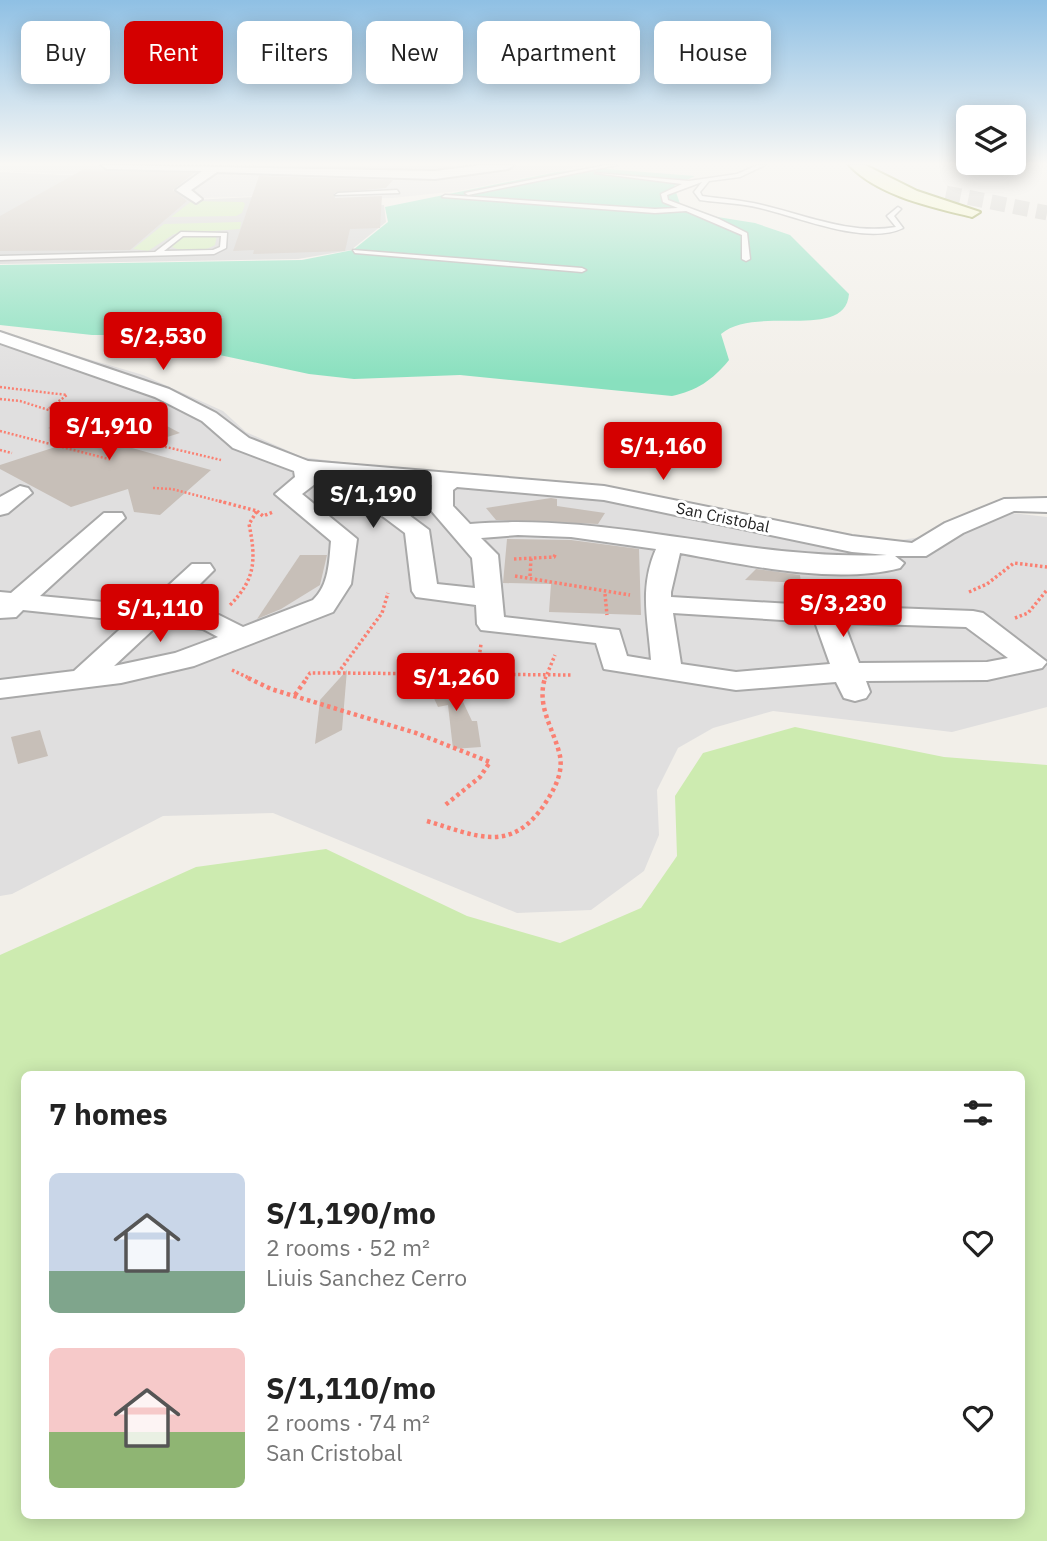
<!DOCTYPE html>
<html lang="en">
<head>
<meta charset="utf-8">
<style>
	body { margin:0; font-family:"IBM Plex Sans",sans-serif; background:#f2f2f2; color:#222; height:100vh; display:flex; flex-direction:column; font-size:26px; white-space:nowrap }
	* { box-sizing:border-box; margin:0 }
	p { font-size:23px; color:#767676 }
	.icon { flex:none; width:38px; height:38px; fill:none; stroke:currentColor; stroke-width:2; stroke-linecap:round; stroke-linejoin:round }
	.map { position:relative; flex:1; overflow:hidden }
	.panel { position:absolute; left:21px; top:1071px; width:1004px; height:448px; display:flex; flex-direction:column; background:#fff; border-radius:10px; box-shadow:0 4px 18px #0003 }
	.panel>* { flex:none }
	.banner { position:absolute; left:21px; top:21px; width:1006px; height:63px; display:flex; gap:14px }
	.buttons { position:absolute; left:956px; top:105px; display:grid; gap:14px }
	.buttons a { display:grid; place-items:center; width:70px; height:70px; border-radius:10px; background:#fff; box-shadow:0 4px 18px #0003; font-size:35px }
	.price { position:absolute; translate:-50% -60px; padding:0 16px; border-radius:7px; background:#d40000; color:#fff; font-size:23px; line-height:46px; filter:drop-shadow(0 2px 4px #0008) }
	.price::after { content:''; position:absolute; left:50%; top:42px; width:21px; height:16px; margin-left:-10px; background:inherit; clip-path:polygon(0 0,100% 0,50% 100%) }
	.price.on { background:#222; color:#fff }
	ul { padding:0; list-style:none }
	li { display:flex; align-items:center; gap:21px; height:175px; padding:0 28px }
	li span { display:grid; place-items:center; flex:none; width:196px; height:140px; border-radius:10px; color:#555 }
	li>.icon { margin-inline-start:auto }
	span .icon { width:84px; height:84px; fill:#fffc; stroke-width:1 }
	li b { font-size:30px }
	h2 { display:flex; justify-content:space-between; align-items:center; height:84px; padding:0 28px; font-size:30px }
	.pill { padding:0 24px; border-radius:10px; background:#fff; box-shadow:0 4px 18px #0003; font-size:24px; line-height:63px }
	.pill.on { background:#d40000; color:#fff }
	.map>svg:first-child { display:block }
</style>
</head>
<body>
<div class="map">
<svg width="1047" height="1541" viewBox="0 0 1047 1541">
	<rect width="100%" height="100%" fill="#f2efe9"/>
	<g fill="#e0dfdf">
		<path d="M0 165H588L458 191 393 198 267 199 261 196 203 198 152 178 0 171Z"/>
		<path d="M0 333 143 375 223 411 246 432 302 457 400 470 620 490 848 539 886 542 922 537 986 510 1047 517V707L952 732 773 711 713 728 678 748 657 790 659 835 644 871 591 910 517 913 273 813 163 816 12 894 0 896Z"/>
	</g>
	<path fill="#d0d0d0" d="M0 172 148 179 192 200 254 197 251 209 384 205 386 222 351 250 298 259 0 264Z"/>
	<g fill="#cdebb0" fill-rule="evenodd">
		<path d="M192 201 243 202 245 204 242 213 236 216 171 217Z"/>
		<path d="M241 222 240 229 174 234 148 251 133 249 164 224Z"/>
		<path d="M193 234 217 235 215 245C202 253 184 253 172 247L176 240Z"/>
		<path d="M795 727 944 757 1047 765V1541H0V955L196 867 326 849 467 916 560 943 641 908 677 856 675 796 703 753ZM24 1074H1022V1516H24Z"/>
	</g>
	<path fill="#88e0be" d="M593 168 695 176 674 186 680 204 705 215 755 223 790 235 849 294C845 342 756 304 721 334L729 360C713 380 696 391 672 396L460 375 354 379 309 374 125 335H92L0 325V265L302 260 353 250 388 222 385 207 557 172Z"/>
	<path fill="#aad3df" d="M165 314 224 317 214 325 155 322Z"/>
	<g fill="#c7bfb8">
		<path d="M84 169 194 173 173 190 187 201 130 250 0 251V216Z"/>
		<path d="M259 176 393 180 386 188 334 193 335 198 382 196 380 228 350 229 345 251 253 254 254 250 233 251Z"/>
		<path d="M109 403 137 410 180 433 132 448 211 470 160 515 134 512 128 489 71 507 0 469V465L83 438 48 428Z"/>
		<path d="M551 498 557 499V506L605 513 598 524 496 520 486 508Z"/>
		<path d="M507 539 571 540 639 549 641 615 549 612 551 584 503 583Z"/>
		<path d="M300 555H327L320 585 281 609 257 619Z"/>
		<path d="M756 569 800 575 801 583 745 580Z"/>
		<path d="M347 670 342 730 315 744 320 700Z"/>
		<path d="M449 672 472 721H477L481 747 453 749 448 705 438 707 426 681 445 678V673Z"/>
		<path d="M40 730 48 756 18 764 11 737Z"/>
	</g>
	<g fill="none" stroke-linecap="round" stroke-linejoin="round">
		<path stroke="#c8c6c1" stroke-width="15" stroke-dasharray="15 8" stroke-linecap="butt" d="M946 193 1047 213"/>
		<g stroke="#a9a9a9" stroke-width="3">
			<g id="service">
				<path d="M606 165H617L468 195 465 193Z"/>
				<path d="M758 165H765L740 177 709 181 700 192 702 196C722 199 742 200 762 205 805 215 850 235 896 227L887 216 898 207 901 209 894 216 903 228C866 246 799 217 760 208 740 203 720 203 700 200L694 192 702 182 667 195 668 200 719 219 747 233 750 259 746 261 742 259V235L686 211 655 213 442 197 445 195 655 209 678 208 663 202 661 194 682 184 595 173 689 181 737 174Z"/>
				<path d="M397 190 399 193 335 195 338 193Z"/>
				<path d="M181 232 227 233 226 248 214 254 0 260V256L155 252ZM183 236H221L220 247 213 250 164 251Z"/>
				<path d="M353 250 582 268 586 270 582 272 355 253Z"/>
			</g>
		</g>
		<g stroke="#a9a9a9" stroke-width="4">
			<g id="minor">
				<path d="M101 165 435 171 483 165H514L508 169 435 179 217 172 191 190 202 199 196 203 176 190 202 171 107 169Z"/>
				<path d="M0 332 169 389 216 413 249 438 308 461 604 486 852 536 912 543 945 523 1004 499 1047 498V512L1014 511 963 533 926 556H895L904 563 900 568C834 585 746 565 680 553L671 592V597L809 605V594L812 588H832L837 606 973 611 983 613 1047 662 1042 668 987 680 866 681 870 692 866 698 855 701 844 698 836 682 736 690 604 669 596 643 481 630 477 624 476 605 416 597 412 591 405 533 361 500 372 480 318 475 315 484 302 494 357 539 351 584 333 612 194 666 121 683 0 698V680L74 671 129 621 23 610 16 617 0 618V592L11 593 104 513H122L125 518 40 596 146 606 192 564H210L214 570 175 609 219 615 243 627 313 600C329 585 329 562 331 541L275 494 295 477 294 471 233 448 202 421 155 397 0 343ZM394 482 432 485 429 508 472 558 475 588 437 584 429 530 386 498ZM457 487 604 500 852 552 887 555C745 561 612 512 470 524L453 506V490ZM518 535 571 537 656 549C639 588 648 619 651 660L627 656 619 630 504 617 498 555 481 538ZM673 613 815 622 830 664 736 672 681 664ZM844 623 966 627 1008 658 987 662 859 663ZM159 624 203 629 218 637 175 653 114 666Z"/>
				<path d="M20 486 28 488 32 493 8 513 0 515V497Z"/>
			</g>
		</g>
		<g stroke="#707d05" stroke-width="4">
			<path id="secondary" d="M849 165H865L917 191 980 212 972 217C932 207 878 196 849 165Z"/>
		</g>
		<g stroke="#fa8072" stroke-width="2.5" stroke-dasharray="2 2" stroke-linecap="butt">
			<path d="M0 387 67 395 47 410"/>
			<path d="M0 399 20 401 166 447 221 460"/>
			<path d="M0 431 112 460"/>
			<path d="M0 450 12 453"/>
			<path d="M153 488 172 489 226 503"/>
		</g>
		<g stroke="#fa8072" stroke-width="3.5" stroke-dasharray="2.5 2.5" stroke-linecap="butt">
			<path d="M219 501 257 511 249 524C256 559 256 579 230 605"/>
			<path d="M257 511 263 516 273 512"/>
			<path d="M514 559 554 557 556 553"/>
			<path d="M515 576 630 595"/>
			<path d="M530 576 531 558"/>
			<path d="M969 592 987 584 1014 563 1047 567"/>
			<path d="M605 594 607 615"/>
			<path d="M1015 618 1028 613 1047 590"/>
			<path d="M232 670 251 679"/>
			<path d="M477 672 481 644"/>
			<path d="M338 673 571 675"/>
			<path d="M306 679 310 673H338L382 613 388 593"/>
			<path d="M545 679 555 655"/>
		</g>
		<g stroke="#fa8072" stroke-width="4.5" stroke-dasharray="3.5 3.5" stroke-linecap="butt">
			<path d="M248 678 271 689 416 733 490 762 480 777 444 806"/>
			<path d="M295 695 307 678"/>
			<path d="M427 821C477 836 512 855 546 802 555 788 563 773 560 756 554 729 536 707 545 678"/>
		</g>
		<use href="#service" fill="#fff" fill-rule="evenodd"/>
		<use href="#minor" fill="#fff" fill-rule="evenodd"/>
		<use href="#secondary" fill="#f7fabf" fill-rule="evenodd"/>
	</g>
	<linearGradient id="sky" x2="0" y2="1"><stop stop-color="#8fc0e4"/><stop offset="0.43" stop-color="#f9f8f5"/><stop offset="1" stop-color="#f9f8f5" stop-opacity="0"/></linearGradient>
	<rect width="1047" height="381" fill="url(#sky)"/>
	<g text-anchor="middle" stroke-width="6" stroke-linejoin="round" paint-order="stroke">
		<g font-size="16" fill="#222" stroke="#fff">
			<text transform="translate(723 517) rotate(12)" y="6">San Cristobal</text>
		</g>
	</g>
</svg>
<div class="buttons">
<a><svg class="icon" aria-label="layers" viewBox="0 0 24 24"><path d="M12 4l9 5-9 5-9-5zM3 14l9 5 9-5"/></svg></a>
</div>
<b class="price" style="left:163px;top:372px">S/2,530</b>
<b class="price" style="left:109px;top:462px">S/1,910</b>
<b class="price" style="left:663px;top:482px">S/1,160</b>
<b class="price on" style="left:373px;top:530px">S/1,190</b>
<b class="price" style="left:843px;top:639px">S/3,230</b>
<b class="price" style="left:160px;top:644px">S/1,110</b>
<b class="price" style="left:456px;top:713px">S/1,260</b>
<div class="banner">
<a class="pill">Buy</a>
<a class="pill on">Rent</a>
<a class="pill">Filters</a>
<a class="pill">New</a>
<a class="pill">Apartment</a>
<a class="pill">House</a>
</div>
<section class="panel">
<h2>7 homes<svg class="icon" aria-label="filters" viewBox="0 0 24 24"><path d="M4 7h16M4 17h16"/><circle cx="9" cy="7" r="2"/><circle cx="15" cy="17" r="2"/></svg></h2>
<ul>
<li><span style="background:linear-gradient(#c9d6e8 70%,#7fa58c 0)"><svg class="icon" aria-label="home" viewBox="0 0 24 24"><path d="M3 11l9-7 9 7M6 9v11h12V9"/></svg></span><div><b>S/1,190/mo</b><p>2 rooms · 52 m²</p><p>Liuis Sanchez Cerro</p></div><svg class="icon" aria-label="heart" viewBox="0 0 24 24"><path d="M12 20l-8-8c-3-5 5-10 8-4 3-6 11-1 8 4z"/></svg></li>
<li><span style="background:linear-gradient(#f6c9c9 60%,#8fb573 0)"><svg class="icon" aria-label="home" viewBox="0 0 24 24"><path d="M3 11l9-7 9 7M6 9v11h12V9"/></svg></span><div><b>S/1,110/mo</b><p>2 rooms · 74 m²</p><p>San Cristobal</p></div><svg class="icon" aria-label="heart" viewBox="0 0 24 24"><path d="M12 20l-8-8c-3-5 5-10 8-4 3-6 11-1 8 4z"/></svg></li>
</ul>
</section>
</div>
</body>
</html>
